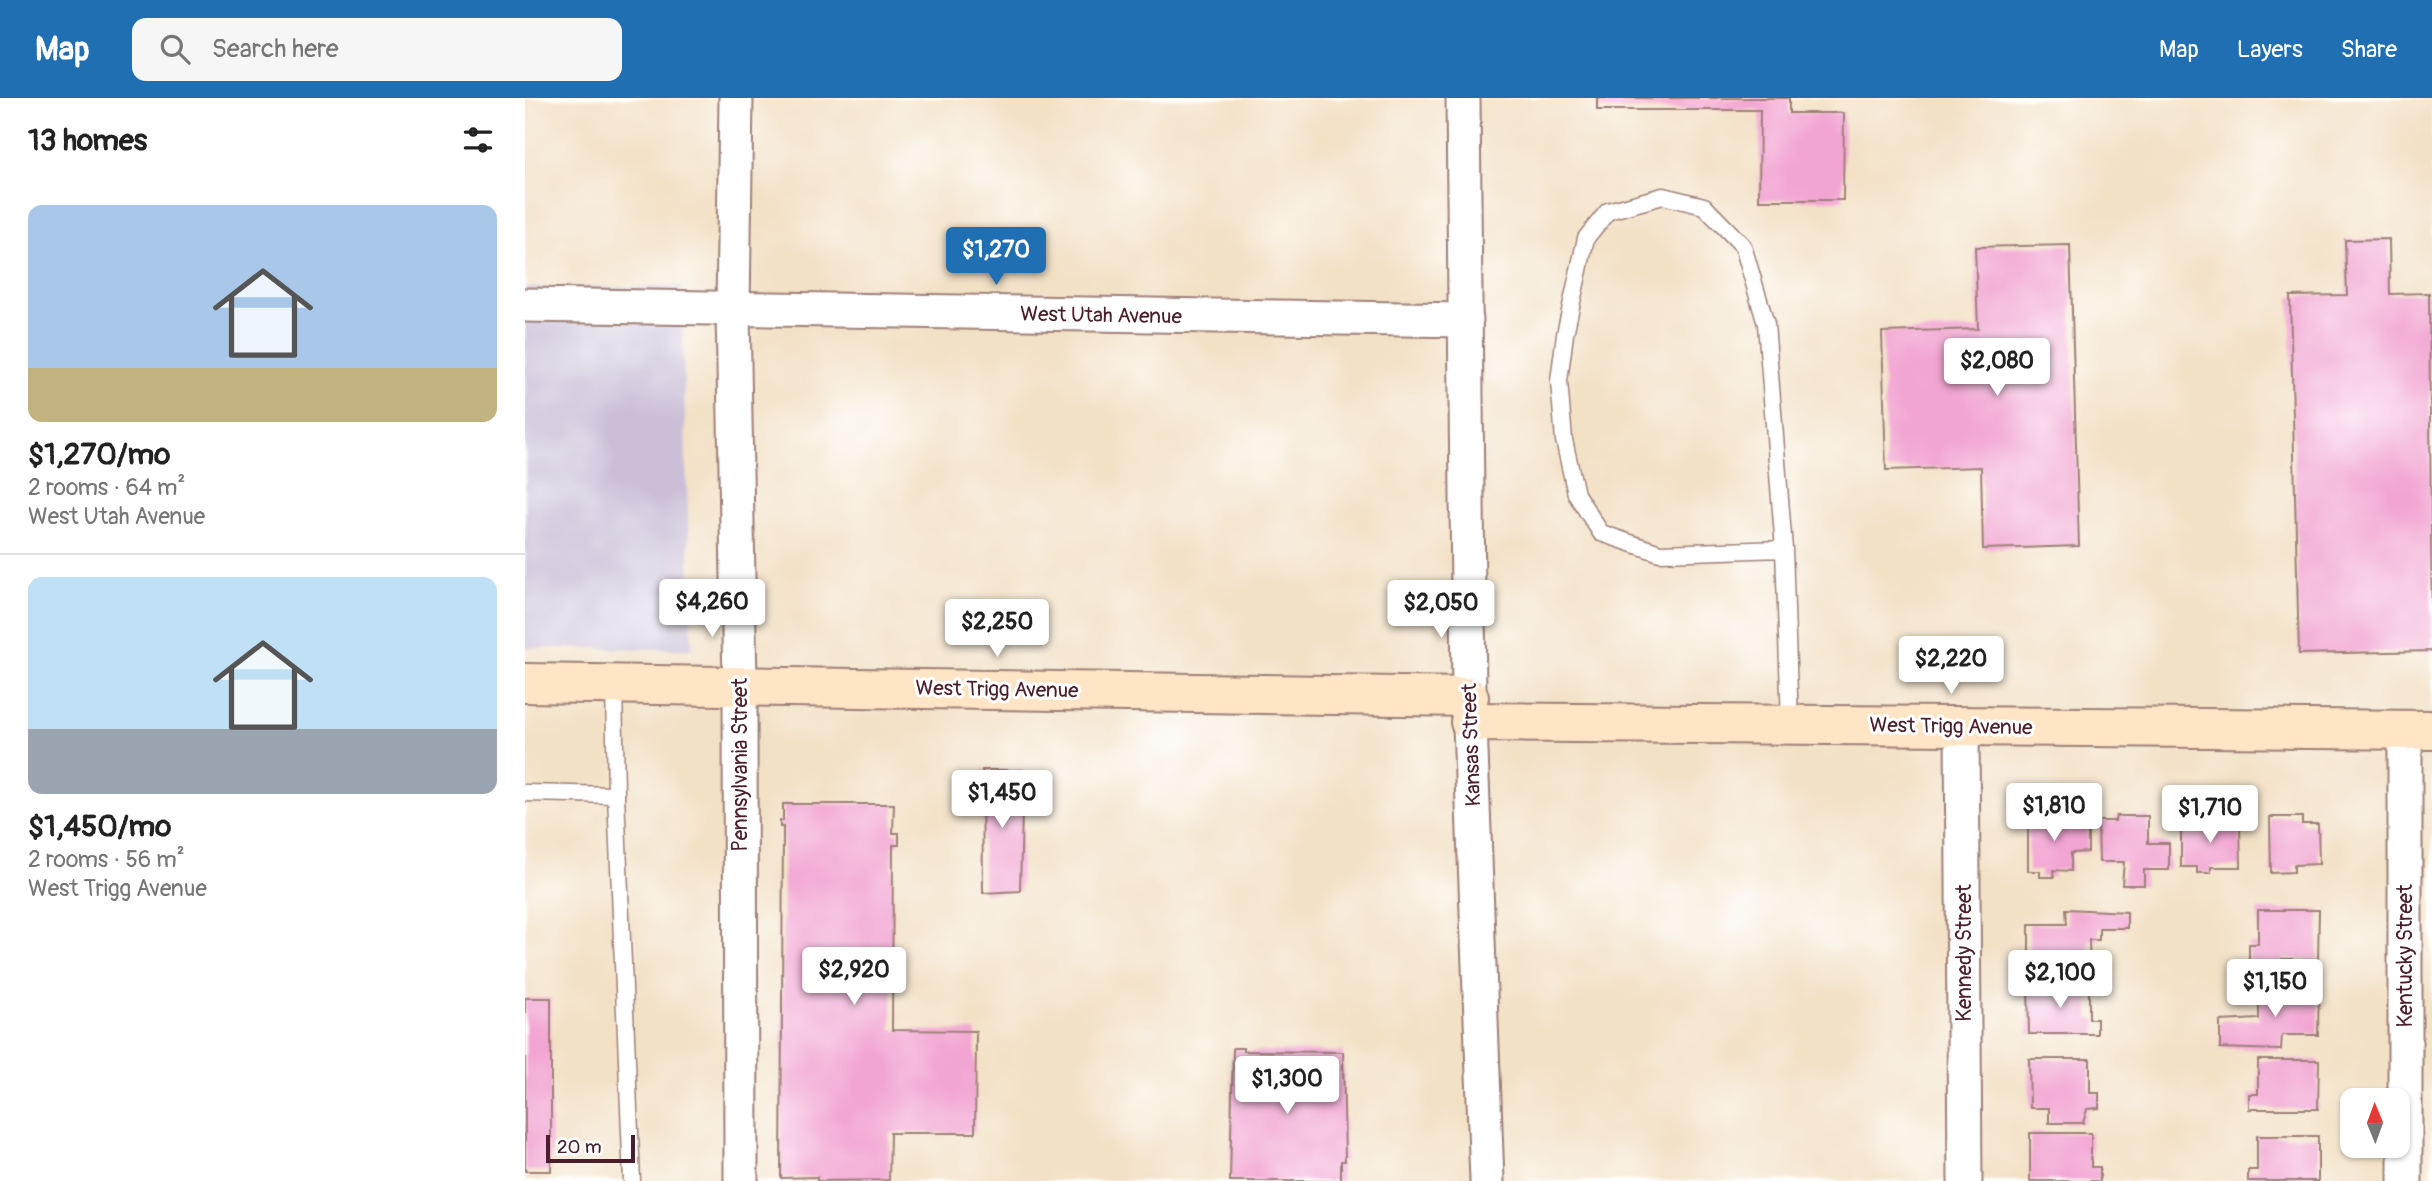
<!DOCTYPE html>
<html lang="en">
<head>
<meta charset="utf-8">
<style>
	body { margin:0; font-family:Pangolin,sans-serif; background:#f6f6f6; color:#222; height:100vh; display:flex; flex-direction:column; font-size:26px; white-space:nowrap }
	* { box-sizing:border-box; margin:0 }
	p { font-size:23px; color:#767676 }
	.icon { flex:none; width:38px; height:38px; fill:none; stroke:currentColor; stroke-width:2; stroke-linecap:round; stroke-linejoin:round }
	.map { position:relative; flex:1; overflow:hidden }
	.sheet { display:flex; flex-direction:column; background:#fff; width:525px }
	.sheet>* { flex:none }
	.needle { width:46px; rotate:359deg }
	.tools { position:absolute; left:1815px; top:990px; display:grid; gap:14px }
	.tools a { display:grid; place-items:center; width:70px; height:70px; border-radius:14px; background:#fff; box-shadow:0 2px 5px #0004; font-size:35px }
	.scale { position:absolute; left:21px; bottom:18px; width:89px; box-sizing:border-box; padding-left:7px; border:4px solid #4a1f2b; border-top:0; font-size:19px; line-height:24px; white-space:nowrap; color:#4a1f2b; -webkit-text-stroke:5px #fff; paint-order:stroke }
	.price { position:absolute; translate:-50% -60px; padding:0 16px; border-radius:7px; background:#fff; color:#222; font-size:23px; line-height:46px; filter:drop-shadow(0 2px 4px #0008) }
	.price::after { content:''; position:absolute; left:50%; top:42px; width:21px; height:16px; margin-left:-10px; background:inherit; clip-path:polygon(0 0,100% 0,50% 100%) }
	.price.on { background:#1f6fb2; color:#fff }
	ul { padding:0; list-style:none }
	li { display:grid; align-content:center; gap:14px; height:371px; padding:0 28px }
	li+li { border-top:2px solid #e0e0e0 }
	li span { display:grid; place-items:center; height:217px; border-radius:14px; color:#555 }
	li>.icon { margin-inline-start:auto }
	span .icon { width:126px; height:126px; fill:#fffc; stroke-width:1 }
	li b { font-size:30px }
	h2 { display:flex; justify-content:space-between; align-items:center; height:84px; padding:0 28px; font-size:30px }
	header { display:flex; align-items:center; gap:42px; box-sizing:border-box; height:98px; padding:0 35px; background:#1f6fb2; color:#fff }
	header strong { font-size:33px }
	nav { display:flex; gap:38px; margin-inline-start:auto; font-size:24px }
	.search { width:490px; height:63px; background:#f6f6f6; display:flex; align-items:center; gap:18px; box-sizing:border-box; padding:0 24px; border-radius:14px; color:#767676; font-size:26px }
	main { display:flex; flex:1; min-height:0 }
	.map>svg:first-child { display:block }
</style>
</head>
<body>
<header>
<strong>Map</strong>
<div class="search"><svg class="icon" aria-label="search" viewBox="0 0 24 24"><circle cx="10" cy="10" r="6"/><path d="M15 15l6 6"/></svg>Search here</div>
<nav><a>Map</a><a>Layers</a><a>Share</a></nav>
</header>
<main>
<section class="sheet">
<h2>13 homes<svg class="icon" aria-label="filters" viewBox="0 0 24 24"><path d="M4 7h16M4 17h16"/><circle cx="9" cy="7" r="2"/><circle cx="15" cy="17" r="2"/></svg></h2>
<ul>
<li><span style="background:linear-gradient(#a9c7e8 75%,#c2b280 0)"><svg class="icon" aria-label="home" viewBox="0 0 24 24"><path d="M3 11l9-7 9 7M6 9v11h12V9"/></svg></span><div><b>$1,270/mo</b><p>2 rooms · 64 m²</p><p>West Utah Avenue</p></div></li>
<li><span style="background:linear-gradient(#bfe0f5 70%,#9aa5b1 0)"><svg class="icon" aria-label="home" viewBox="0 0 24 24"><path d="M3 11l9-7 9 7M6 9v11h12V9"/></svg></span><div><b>$1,450/mo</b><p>2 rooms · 56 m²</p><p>West Trigg Avenue</p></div></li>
</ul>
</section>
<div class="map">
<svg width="1907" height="1083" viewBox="0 0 1907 1083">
	<rect width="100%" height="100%" fill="#fff"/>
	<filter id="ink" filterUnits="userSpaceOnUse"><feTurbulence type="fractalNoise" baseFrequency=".0143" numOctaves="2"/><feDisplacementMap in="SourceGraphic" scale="14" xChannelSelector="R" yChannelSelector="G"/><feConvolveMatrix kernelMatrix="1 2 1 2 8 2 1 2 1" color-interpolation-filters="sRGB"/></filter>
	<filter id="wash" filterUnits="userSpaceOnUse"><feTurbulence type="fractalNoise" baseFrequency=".00686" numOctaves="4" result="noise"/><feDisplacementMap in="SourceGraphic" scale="28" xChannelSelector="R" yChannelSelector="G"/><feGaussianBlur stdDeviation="1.57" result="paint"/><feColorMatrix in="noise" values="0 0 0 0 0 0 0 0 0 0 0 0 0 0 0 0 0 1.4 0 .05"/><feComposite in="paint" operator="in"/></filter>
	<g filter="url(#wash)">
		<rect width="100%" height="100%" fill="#f3e1c6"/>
		<path fill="#cabfd7" d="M0 189H156L167 551 0 550Z"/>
		<g id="blocks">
			<g fill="#f2a5d2">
				<path d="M1072 0H1264V15H1319L1318 102H1234L1235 12H1072Z"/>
				<path d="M1864 141 1865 196 1904 195 1907 553 1774 556 1765 198 1822 197 1820 142Z"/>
				<path d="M1545 147 1554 448 1458 451 1456 369 1361 372 1357 234 1453 231 1450 149Z"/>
				<path d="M457 672H498L495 793 458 795Z"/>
				<path d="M258 706H369L368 735H374V747H368L367 932 451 933 450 1035H365L364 1082 292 1083V1079L256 1080 258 729H255V723H258Z"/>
				<path d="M1503 716H1533V722L1563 723V754L1546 755V773L1528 772 1529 779H1515V773H1503Z"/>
				<path d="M1591 718H1623V745H1644V772H1619V787H1597L1599 764H1574L1573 723H1590Z"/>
				<path d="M1745 719H1777V726H1793L1794 766 1769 767V774L1746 775Z"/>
				<path d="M1656 720 1675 721 1682 723V727H1715L1716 769H1686V775H1672V769H1656Z"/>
				<path d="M1541 811 1602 814V830H1574V842H1564L1565 875H1504V826H1542Z"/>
				<path d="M1733 812H1794L1793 861H1757V876H1724V846H1733Z"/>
				<path d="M1503 887H1564V921H1572V936H1504Z"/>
				<path d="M1734 887H1794L1793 937H1757L1756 952 1695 950V923L1734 921Z"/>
				<rect x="0" y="900" width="26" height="173"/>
				<path d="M708 950H718V953L818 954 820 1063H816V1083H705Z"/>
				<path d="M1504 961H1565V995H1574V1010L1562 1011 1558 1025H1524V1010H1505Z"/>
				<path d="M1733 962H1794L1793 1011H1724V996H1733Z"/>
				<path d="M1505 1035H1566V1069H1575V1083H1505Z"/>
				<path d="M1732 1038H1793V1083H1723V1072H1732Z"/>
			</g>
		</g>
	</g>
	<g filter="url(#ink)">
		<use href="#blocks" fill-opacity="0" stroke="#9e8078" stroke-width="2"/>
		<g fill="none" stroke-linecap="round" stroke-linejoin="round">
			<g stroke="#9e8078" stroke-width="19">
				<g id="lane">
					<path d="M1259 451 1135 455 1076 435 1051 396 1039 342 1034 283 1040 236 1061 140 1083 113 1138 98 1179 108 1218 148 1241 226 1259 451 1265 626"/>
					<path d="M89 586 91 697"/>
					<path d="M0 695 91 697 107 1083"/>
				</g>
			</g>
			<g stroke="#9e8078" stroke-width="37">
				<g id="street">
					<path d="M211 0 208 213 215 587 216 1083"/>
					<path d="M938 0 944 599 962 1083"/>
					<path d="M0 207 941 222"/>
					<path d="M1437 628 1440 1083"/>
					<path d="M1880 632V1083"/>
				</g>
			</g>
			<g stroke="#9e8078" stroke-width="42">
				<g id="secondary">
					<path d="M0 585 944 599"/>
					<path d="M945 624 1907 632"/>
				</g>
			</g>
			<use href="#lane" stroke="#fff" stroke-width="16"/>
			<use href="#street" stroke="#fff" stroke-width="33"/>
			<use href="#secondary" stroke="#fde5c5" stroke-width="38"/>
		</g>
	</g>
	<g text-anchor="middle" stroke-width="6" stroke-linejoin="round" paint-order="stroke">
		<g font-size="21" fill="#4a1f2b" stroke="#fff">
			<text transform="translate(576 217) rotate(1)" y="7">West Utah Avenue</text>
			<text transform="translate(472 591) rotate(1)" y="7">West Trigg Avenue</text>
			<text transform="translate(1426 628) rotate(1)" y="7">West Trigg Avenue</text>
			<text transform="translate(946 647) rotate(-92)" y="7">Kansas Street</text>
			<text transform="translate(215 667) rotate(-90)" y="7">Pennsylvania Street</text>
			<text transform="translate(1439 855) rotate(-90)" y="7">Kennedy Street</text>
			<text transform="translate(1880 858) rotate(-90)" y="7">Kentucky Street</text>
		</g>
	</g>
</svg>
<div class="tools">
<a><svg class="needle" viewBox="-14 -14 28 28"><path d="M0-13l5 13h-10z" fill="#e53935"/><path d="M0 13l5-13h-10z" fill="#767676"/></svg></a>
</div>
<div class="scale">20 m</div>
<b class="price on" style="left:471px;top:189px">$1,270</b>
<b class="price" style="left:1472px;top:300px">$2,080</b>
<b class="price" style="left:187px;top:541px">$4,260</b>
<b class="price" style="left:916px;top:542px">$2,050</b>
<b class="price" style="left:472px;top:561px">$2,250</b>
<b class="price" style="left:1426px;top:598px">$2,220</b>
<b class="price" style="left:477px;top:732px">$1,450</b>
<b class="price" style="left:1529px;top:745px">$1,810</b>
<b class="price" style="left:1685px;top:747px">$1,710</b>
<b class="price" style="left:329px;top:909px">$2,920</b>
<b class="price" style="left:1535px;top:912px">$2,100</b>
<b class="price" style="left:1750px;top:921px">$1,150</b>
<b class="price" style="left:762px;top:1018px">$1,300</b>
</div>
</main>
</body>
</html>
